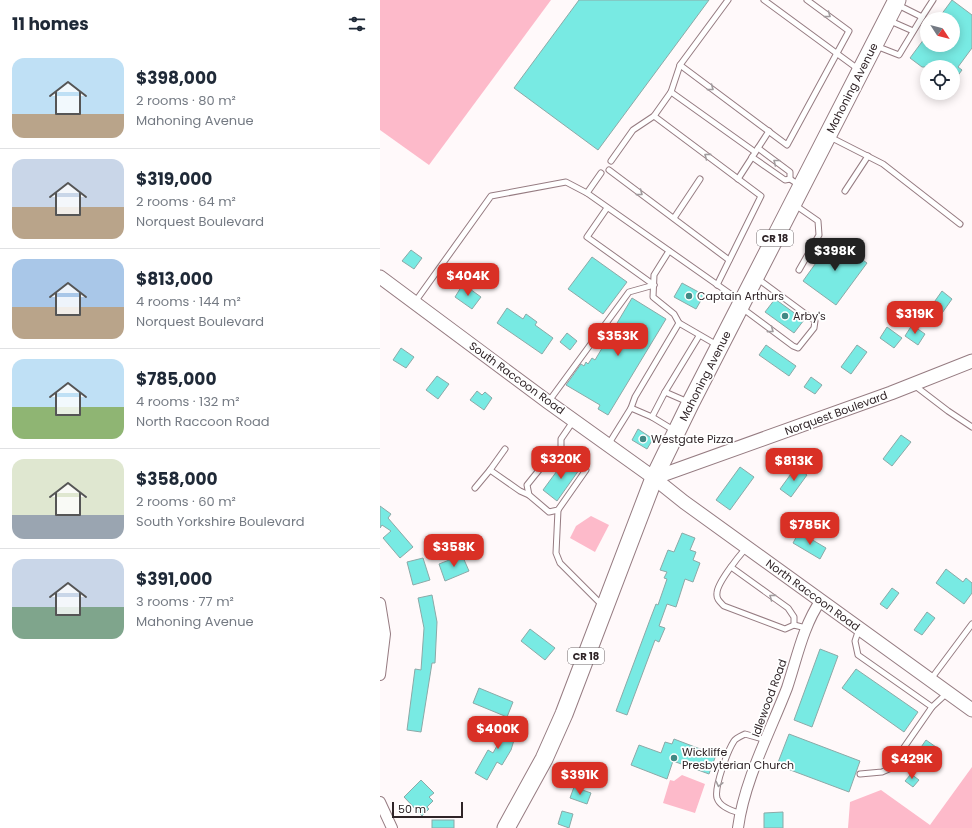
<!DOCTYPE html>
<html lang="en">
<head>
<meta charset="utf-8">
<style>
	body { margin:0; font-family:Poppins,sans-serif; background:#f2f2f3; color:#1f2937; height:100vh; display:flex; flex-direction:column; font-size:15px; white-space:nowrap }
	* { box-sizing:border-box; margin:0 }
	p { font-size:13px; color:#747a83 }
	.icon { flex:none; width:22px; height:22px; fill:none; stroke:currentColor; stroke-width:2; stroke-linecap:round; stroke-linejoin:round }
	.map { position:relative; flex:1; overflow:hidden }
	.details { display:flex; flex-direction:column; background:#fff; width:380px }
	.details>* { flex:none }
	.needle { width:26px; rotate:126deg }
	.buttons { position:absolute; left:540px; top:12px; display:grid; gap:8px }
	.buttons a { display:grid; place-items:center; width:40px; height:40px; border-radius:50%; background:#fff; box-shadow:0 2px 10px #0003; font-size:20px }
	.scale { position:absolute; left:12px; bottom:10px; width:71px; box-sizing:border-box; padding-left:4px; border:2px solid #2f2427; border-top:0; font-size:11px; line-height:14px; white-space:nowrap; color:#2f2427; -webkit-text-stroke:3px #fff; paint-order:stroke }
	.price { position:absolute; translate:-50% -34px; padding:0 9px; border-radius:8px; background:#d93025; color:#fff; font-size:13px; line-height:26px; filter:drop-shadow(0 1px 2px #0008) }
	.price::after { content:''; position:absolute; left:50%; top:24px; width:12px; height:9px; margin-left:-6px; background:inherit; clip-path:polygon(0 0,100% 0,50% 100%) }
	.price.active { background:#222; color:#fff }
	ul { padding:0; list-style:none }
	li { display:flex; align-items:center; gap:12px; height:100px; padding:0 12px }
	li+li { border-top:1px solid #e0e1e3 }
	li span { display:grid; place-items:center; flex:none; width:112px; height:80px; border-radius:12px; color:#555 }
	li>.icon { margin-inline-start:auto }
	span .icon { width:48px; height:48px; fill:#fffc; stroke-width:1 }
	li b { font-size:17px }
	h2 { display:flex; justify-content:space-between; align-items:center; height:48px; padding:0 12px; font-size:17px }
	main { display:flex; flex:1; min-height:0 }
	.map>svg:first-child { display:block }
</style>
</head>
<body>
<main>
<section class="details">
<h2>11 homes<svg class="icon" aria-label="filters" viewBox="0 0 24 24"><path d="M4 7h16M4 17h16"/><circle cx="9" cy="7" r="2"/><circle cx="15" cy="17" r="2"/></svg></h2>
<ul>
<li><span style="background:linear-gradient(#bfe0f5 70%,#b9a48a 0)"><svg class="icon" aria-label="home" viewBox="0 0 24 24"><path d="M3 11l9-7 9 7M6 9v11h12V9"/></svg></span><div><b>$398,000</b><p>2 rooms · 80 m²</p><p>Mahoning Avenue</p></div></li>
<li><span style="background:linear-gradient(#c9d6e8 60%,#b9a48a 0)"><svg class="icon" aria-label="home" viewBox="0 0 24 24"><path d="M3 11l9-7 9 7M6 9v11h12V9"/></svg></span><div><b>$319,000</b><p>2 rooms · 64 m²</p><p>Norquest Boulevard</p></div></li>
<li><span style="background:linear-gradient(#a9c7e8 60%,#b9a48a 0)"><svg class="icon" aria-label="home" viewBox="0 0 24 24"><path d="M3 11l9-7 9 7M6 9v11h12V9"/></svg></span><div><b>$813,000</b><p>4 rooms · 144 m²</p><p>Norquest Boulevard</p></div></li>
<li><span style="background:linear-gradient(#bfe0f5 60%,#8fb573 0)"><svg class="icon" aria-label="home" viewBox="0 0 24 24"><path d="M3 11l9-7 9 7M6 9v11h12V9"/></svg></span><div><b>$785,000</b><p>4 rooms · 132 m²</p><p>North Raccoon Road</p></div></li>
<li><span style="background:linear-gradient(#dfe7d0 70%,#9aa5b1 0)"><svg class="icon" aria-label="home" viewBox="0 0 24 24"><path d="M3 11l9-7 9 7M6 9v11h12V9"/></svg></span><div><b>$358,000</b><p>2 rooms · 60 m²</p><p>South Yorkshire Boulevard</p></div></li>
<li><span style="background:linear-gradient(#c9d6e8 60%,#7fa58c 0)"><svg class="icon" aria-label="home" viewBox="0 0 24 24"><path d="M3 11l9-7 9 7M6 9v11h12V9"/></svg></span><div><b>$391,000</b><p>3 rooms · 77 m²</p><p>Mahoning Avenue</p></div></li>
</ul>
</section>
<div class="map">
<svg width="592" height="828" viewBox="0 0 592 828">
	<rect width="100%" height="100%" fill="#fff9fa"/>
	<g fill="#fdbaca">
		<path d="M0 0H171L49 165 0 130Z"/>
		<path d="M211 516 229 525 215 552 190 538 196 526Z"/>
		<path d="M592 767V828H468L470 802 501 790 550 825Z"/>
		<path d="M302 775 325 784 315 813 283 803 290 780 294 781Z"/>
	</g>
	<g fill="#78eae3" stroke="#8ca9a7">
		<path d="M199 0H329L218 150 134 88Z"/>
		<path d="M572 0 592 15V48L578 67 582 70 573 82V67H542L530 58 547 35V45H573V19H558Z"/>
		<path d="M453 239 487 263 456 305 423 281Z"/>
		<path d="M31 250 42 258 34 269 22 261Z"/>
		<path d="M212 257 247 282 223 314 188 289Z"/>
		<path d="M302 283 324 295 316 309 294 297Z"/>
		<path d="M83 284 101 297 92 309 75 297Z"/>
		<path d="M562 291 572 299 555 323 545 315Z"/>
		<path d="M252 298 286 319 228 415 218 409 220 405 186 385 201 364 204 366 206 362 208 364 212 358 215 360Z"/>
		<path d="M395 299 424 320 414 333 385 312Z"/>
		<path d="M127 308 143 319 146 314 157 322 155 325 173 338 162 354 117 323Z"/>
		<path d="M532 325 545 334 538 345 525 336Z"/>
		<path d="M507 327 522 338 514 348 500 338Z"/>
		<path d="M187 333 197 341 190 350 180 342Z"/>
		<path d="M386 345 416 366 409 376 379 355Z"/>
		<path d="M477 345 487 352 471 374 461 367Z"/>
		<path d="M21 348 34 357 26 368 13 360Z"/>
		<path d="M57 376 69 384 58 399 46 390Z"/>
		<path d="M431 377 442 385 435 394 424 387Z"/>
		<path d="M97 391 102 395 105 392 112 398 104 410 90 400Z"/>
		<path d="M258 429 273 439 267 449 252 440Z"/>
		<path d="M521 435 531 442 512 466 503 459Z"/>
		<path d="M185 460 199 470 177 501 163 490Z"/>
		<path d="M360 467 374 477 350 510 336 500Z"/>
		<path d="M416 467 427 475 411 497 400 489Z"/>
		<path d="M0 506 11 514 8 518 33 547 20 558 3 538 11 531 2 525 0 528Z"/>
		<path d="M419 532 446 548 440 559 413 543Z"/>
		<path d="M302 533 315 538 310 550 316 552 313 560 320 563 313 582 305 579 296 607 287 604 279 626 285 628 279 642 275 640 247 715 236 711 271 617 276 604 278 605 287 579 284 578 287 572 280 570 288 550 294 552Z"/>
		<path d="M82 555 89 571 65 581 59 564Z"/>
		<path d="M43 558 50 580 33 585 27 562Z"/>
		<path d="M566 569 583 582 586 578 592 583V593L584 604 556 583Z"/>
		<path d="M512 588 519 593 507 609 500 604Z"/>
		<path d="M52 595 57 622 55 663H52L41 732 27 730 35 669 41 670 44 628 38 598Z"/>
		<path d="M547 612 555 618 542 635 534 630Z"/>
		<path d="M150 629 175 648 165 660 141 641Z"/>
		<path d="M440 649 458 656 432 727 414 720Z"/>
		<path d="M476 669 538 712 524 732 462 688Z"/>
		<path d="M99 688 133 702 127 717 93 703Z"/>
		<path d="M119 721 138 727 131 750 122 765 117 762 107 780 95 773 108 750 113 753 123 735 115 733Z"/>
		<path d="M409 734 480 761 469 792 397 765Z"/>
		<path d="M294 739 336 755 329 774 293 761 287 779 251 765 259 745 281 753 285 742 292 744Z"/>
		<path d="M546 740 556 747 546 760 537 753Z"/>
		<path d="M531 774 539 780 533 787 525 781Z"/>
		<path d="M41 780 54 793 49 797 53 801 47 807 49 809 42 816 24 797Z"/>
		<path d="M194 787 211 793 207 804 190 798Z"/>
		<path d="M182 811 193 814 189 828 178 824Z"/>
		<path d="M403 812V828H384V813Z"/>
		<rect x="52" y="820" width="22" height="8"/>
	</g>
	<g fill="none" stroke-linecap="round" stroke-linejoin="round">
		<g stroke="#967c82" stroke-width="7">
			<g id="service">
				<path d="M384 0 478 69"/>
				<path d="M518 5 542 17 553 0"/>
				<path d="M508 20 533 31"/>
				<path d="M496 46 519 55 542 17"/>
				<path d="M300 65 407 145 469 31 427 0"/>
				<path d="M291 92 375 152"/>
				<path d="M274 116 381 196 337 285"/>
				<path d="M450 137 503 164 580 224"/>
				<path d="M378 148 410 172V179"/>
				<path d="M372 157 405 180 410 179 419 185"/>
				<path d="M231 161 253 130 274 116 291 92 300 65 348 0"/>
				<path d="M229 170 349 260"/>
				<path d="M358 179 389 131"/>
				<path d="M465 191 488 156"/>
				<path d="M207 193 221 173"/>
				<path d="M415 205 438 221 439 235 419 270"/>
				<path d="M227 208 207 237 274 285"/>
				<path d="M294 218 320 179"/>
				<path d="M289 251 274 275 273 297 294 314 299 323"/>
				<path d="M35 302 111 196 186 182 207 193 359 300"/>
				<path d="M362 308 413 346 418 348 434 328 435 321 378 279"/>
				<path d="M534 385 568 411 592 427"/>
				<path d="M285 392 319 336"/>
				<path d="M169 401 249 292 274 285"/>
				<path d="M251 408 255 397 299 323 337 345"/>
				<path d="M272 417 295 431"/>
				<path d="M228 445 251 408 272 417 285 392 308 402"/>
				<path d="M181 449 202 464 206 470 178 510 169 512 149 495 147 485 172 454Z"/>
				<path d="M181 449V439L194 420"/>
				<path d="M110 470 125 449"/>
				<path d="M95 488 110 470 140 491 149 495"/>
				<path d="M178 510 176 553 180 563 222 605"/>
				<path d="M366 548C359 556 337 583 337 593 336 599 340 602 344 606L405 629 414 625 426 628"/>
				<path d="M351 567 408 608 414 617V625"/>
				<path d="M479 629 475 641 478 655 552 707 567 693"/>
				<path d="M551 679 592 624"/>
				<path d="M480 774 502 772 509 769 552 707"/>
				<path d="M360 813C352 811 340 807 337 798 334 787 348 750 354 741 356 738 361 736 365 734L386 740"/>
			</g>
		</g>
		<g stroke="#967c82" stroke-width="12">
			<g id="minor">
				<path d="M0 603 5 634 0 675"/>
				<path d="M0 802 12 828"/>
				<path d="M358 828C364 781 390 732 407 688 417 658 423 626 441 600"/>
			</g>
		</g>
		<g stroke="#967c82" stroke-width="15">
			<g id="tertiary">
				<path d="M0 277 168 402 274 478 304 502 592 710"/>
				<path d="M274 478 511 393 592 361"/>
			</g>
		</g>
		<g stroke="#967c82" stroke-width="19">
			<path id="primary" d="M126 828 164 759 184 714 274 478 310 404 517 0"/>
		</g>
		<use href="#service" stroke="#fff" stroke-width="5"/>
		<use href="#minor" stroke="#fff" stroke-width="10"/>
		<use href="#tertiary" stroke="#fff" stroke-width="13"/>
		<use href="#primary" stroke="#fff" stroke-width="17"/>
	</g>
	<defs><path id="oneway-chevron" d="M-2-3.5L2.5 0L-2 3.5" fill="none" stroke-width="1.6" stroke-linecap="round" stroke-linejoin="round"/></defs>
	<g stroke="#a19c9e">
		<use href="#oneway-chevron" transform="translate(448 15) rotate(36)"/>
		<use href="#oneway-chevron" transform="translate(331 88) rotate(37)"/>
		<use href="#oneway-chevron" transform="translate(327 156) rotate(-143)"/>
		<use href="#oneway-chevron" transform="translate(396 162) rotate(-142)"/>
		<use href="#oneway-chevron" transform="translate(260 193) rotate(37)"/>
		<use href="#oneway-chevron" transform="translate(391 330) rotate(37)"/>
		<use href="#oneway-chevron" transform="translate(392 597) rotate(-144)"/>
		<use href="#oneway-chevron" transform="translate(339 784) rotate(103)"/>
	</g>
	<g fill="#418884" stroke="#fff" stroke-width="1.5">
		<circle cx="309" cy="296" r="4"/>
		<circle cx="405" cy="316" r="4"/>
		<circle cx="263" cy="439" r="4"/>
		<circle cx="294" cy="758" r="4"/>
	</g>
	<g text-anchor="middle" stroke-width="3.5" stroke-linejoin="round" paint-order="stroke">
		<g fill="#fff" stroke="#6d6668" stroke-width="1">
			<rect x="377" y="230" width="36" height="16" rx="3"/>
			<rect x="188" y="648" width="36" height="16" rx="3"/>
		</g>
		<g font-size="10" font-weight="bold" fill="#2f2427">
			<text x="395" y="242">CR 18</text>
			<text x="206" y="660">CR 18</text>
		</g>
		<g font-size="11" fill="#2f2427" stroke="#fff">
			<text transform="translate(472 88) rotate(-63)" y="4">Mahoning Avenue</text>
			<text transform="translate(325 376) rotate(-63)" y="4">Mahoning Avenue</text>
			<text transform="translate(137 378) rotate(36)" y="4">South Raccoon Road</text>
			<text transform="translate(456 413) rotate(-20)" y="4">Norquest Boulevard</text>
			<text transform="translate(433 595) rotate(36)" y="4">North Raccoon Road</text>
			<text transform="translate(389 698) rotate(-70)" y="4">Idlewood Road</text>
		</g>
		<g font-size="11" fill="#2f2427" stroke="#fff" text-anchor="start">
			<text x="317" y="300">Captain Arthurs</text>
			<text x="413" y="320">Arby's</text>
			<text x="271" y="443">Westgate Pizza</text>
			<text x="302" y="756">Wickliffe<tspan x="302" dy="13">Presbyterian Church</tspan></text>
		</g>
	</g>
</svg>
<div class="buttons">
<a><svg class="needle" viewBox="-14 -14 28 28"><path d="M0-13l5 13h-10z" fill="#e53935"/><path d="M0 13l5-13h-10z" fill="#747a83"/></svg></a>
<a><svg class="icon" aria-label="locate" viewBox="0 0 24 24"><circle cx="12" cy="12" r="6"/><path d="M12 2v4M12 18v4M2 12h4M18 12h4"/></svg></a>
</div>
<div class="scale">50 m</div>
<b class="price active" style="left:455px;top:272px">$398K</b>
<b class="price" style="left:88px;top:297px">$404K</b>
<b class="price" style="left:535px;top:335px">$319K</b>
<b class="price" style="left:238px;top:357px">$353K</b>
<b class="price" style="left:181px;top:480px">$320K</b>
<b class="price" style="left:414px;top:482px">$813K</b>
<b class="price" style="left:430px;top:546px">$785K</b>
<b class="price" style="left:74px;top:568px">$358K</b>
<b class="price" style="left:118px;top:750px">$400K</b>
<b class="price" style="left:532px;top:780px">$429K</b>
<b class="price" style="left:200px;top:796px">$391K</b>
</div>
</main>
</body>
</html>
